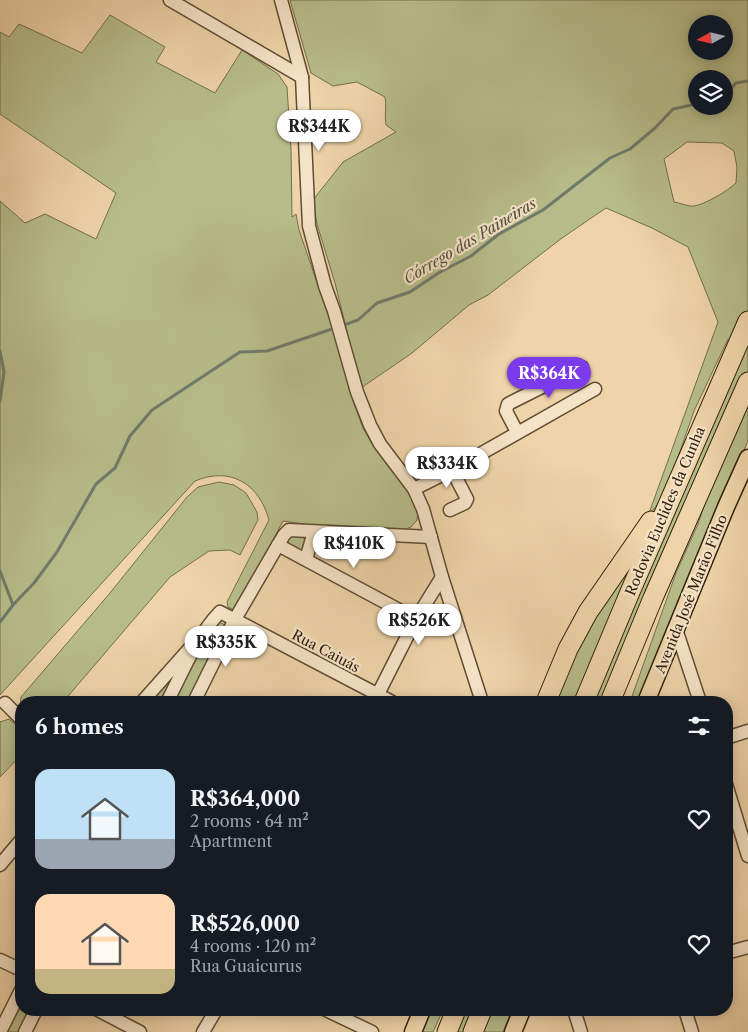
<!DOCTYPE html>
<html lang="en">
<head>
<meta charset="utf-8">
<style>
	body { margin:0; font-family:"Libre Caslon Text",serif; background:#242831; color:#f1f3f6; height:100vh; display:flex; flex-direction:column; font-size:19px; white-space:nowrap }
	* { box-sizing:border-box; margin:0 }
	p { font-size:16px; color:#9ea1a6 }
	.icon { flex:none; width:28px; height:28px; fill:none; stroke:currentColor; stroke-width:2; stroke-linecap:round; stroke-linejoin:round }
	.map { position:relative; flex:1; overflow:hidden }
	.panel { position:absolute; left:15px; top:696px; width:718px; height:320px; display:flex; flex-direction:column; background:#171b24; border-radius:20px; box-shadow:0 2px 12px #0003 }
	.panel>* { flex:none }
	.needle { width:32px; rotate:262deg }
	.tools { position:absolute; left:688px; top:15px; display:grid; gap:10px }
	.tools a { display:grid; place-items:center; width:45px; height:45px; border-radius:50%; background:#171b24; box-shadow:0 2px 12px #0003; font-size:25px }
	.price { position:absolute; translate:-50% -42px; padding:0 11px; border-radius:18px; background:#fff; color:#222; font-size:16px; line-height:32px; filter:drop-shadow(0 1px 2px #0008) }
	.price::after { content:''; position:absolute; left:50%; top:30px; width:15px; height:11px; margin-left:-8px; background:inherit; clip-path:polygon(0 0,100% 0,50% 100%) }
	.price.current { background:#7c3aed; color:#fff }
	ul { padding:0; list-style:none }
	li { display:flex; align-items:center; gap:15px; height:125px; padding:0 20px }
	li span { display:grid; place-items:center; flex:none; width:140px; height:100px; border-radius:15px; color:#555 }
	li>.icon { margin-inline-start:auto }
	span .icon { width:60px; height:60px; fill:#fffc; stroke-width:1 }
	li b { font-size:21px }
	h2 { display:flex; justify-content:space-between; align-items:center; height:60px; padding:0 20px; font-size:21px }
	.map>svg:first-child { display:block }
</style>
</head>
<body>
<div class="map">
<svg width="748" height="1032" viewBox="0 0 748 1032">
	<rect width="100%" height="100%" fill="#efd4a9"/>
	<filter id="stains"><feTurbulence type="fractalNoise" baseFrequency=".004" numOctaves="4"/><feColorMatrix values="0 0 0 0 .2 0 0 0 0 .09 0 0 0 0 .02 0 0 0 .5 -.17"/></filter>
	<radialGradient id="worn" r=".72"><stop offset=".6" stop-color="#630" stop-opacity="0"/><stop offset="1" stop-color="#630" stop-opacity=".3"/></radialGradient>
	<g fill="#b7bd8a" stroke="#746e4b" fill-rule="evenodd">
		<path d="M290 0H748V441L720 504 640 702H630L676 573 698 524 712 482 603 702H591L731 371 728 339 694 411 664 497 648 516 718 322 688 247 652 228 606 208 562 238 488 295 469 305 412 353 361 388 335 283 317 224 313 200 343 162 396 132 386 125C384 115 387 106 385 97L357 82 333 86 311 73ZM696 24H724V51H696ZM696 79H724V106H696ZM687 142 722 143 734 151 737 167 736 183C729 190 700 208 690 206 684 205 680 203 674 202L664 159Z"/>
		<path d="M110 15 165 47 156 62 215 93 242 50 278 74 287 87 291 149 292 217 296 214 299 230 337 341 353 401 363 428 374 447 410 491 418 510 417 520 411 527 402 530 317 526 283 521 251 582 234 610 228 607 227 602 269 520C259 484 231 466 195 481L0 695V201L25 223 45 214 96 239 116 193 0 114V32L9 37 19 24 82 53Z"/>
		<path d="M219 482 234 485 246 493 257 512 258 520 240 555 230 550 209 551 170 577 63 702H21V712L20 710 21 697 110 593 187 497 198 487Z"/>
		<path d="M293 536H300L305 539 306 544 303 550H297L289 546 288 540Z"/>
		<path d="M627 573V576L575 702H549L571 650Z"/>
		<path d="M219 622 225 625V630L188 701 184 702 179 700 177 695 215 624Z"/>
		<path d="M174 675 162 702H147Z"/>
		<path d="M9 719 21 730V755L0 777V722Z"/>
		<path d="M21 1000V1010H30L19 1032H5Z"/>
		<path d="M428 1010H443L433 1032H419Z"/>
		<path d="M463 1010H476L467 1032H453Z"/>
		<path d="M492 1010H512L503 1032H483Z"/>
	</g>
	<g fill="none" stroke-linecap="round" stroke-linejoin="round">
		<g stroke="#707b6c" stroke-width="3">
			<path d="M724 96 736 83 748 81"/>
			<path d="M341 326 358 320 377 303 410 292 440 272 471 256 499 234 543 210 610 158 630 149 655 128 673 109 696 104"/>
			<path d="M0 351 4 372 0 401"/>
			<path d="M0 571 13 605"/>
			<path d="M0 622 13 605 34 583 57 552 96 484 115 468 130 436 152 410 240 352 267 351 335 328"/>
		</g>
		<g stroke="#604d33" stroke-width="15">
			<g id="minor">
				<path d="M170 0 302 77"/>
				<path d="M281 0 302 77 309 226 325 286 334 311 357 392 370 425 380 444 414 489 423 509 442 577 482 702"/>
				<path d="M517 432 506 411 508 404 582 367"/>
				<path d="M414 489 452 470 595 389"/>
				<path d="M450 510 465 503 467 499 452 470"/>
				<path d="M278 545 416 619"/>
				<path d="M306 559 314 532"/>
				<path d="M676 629 700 702"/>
				<path d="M142 702 190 648"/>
				<path d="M167 702C183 672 196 637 220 612L392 702"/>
				<path d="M194 702 234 621 278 545 284 535 289 530 431 537"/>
				<path d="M374 702 416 619 442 577"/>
				<path d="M5 703 21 719"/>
				<path d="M726 738 748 731"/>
				<path d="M726 784 748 856"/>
				<path d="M0 865 21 840"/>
				<path d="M726 953 748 947"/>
				<path d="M0 960 21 970"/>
				<path d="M98 1010 140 1032"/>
				<path d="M326 1010 372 1032"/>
				<path d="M574 1010 581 1032"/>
				<path d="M685 1010 692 1032"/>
				<path d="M0 1032 21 990"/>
				<path d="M25 1032 36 1010"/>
				<path d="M203 1032 216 1010"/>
			</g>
		</g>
		<g stroke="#31200c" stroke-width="19">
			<g id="major">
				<path d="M646 702 726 507 748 458"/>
				<path d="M413 1032 422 1010"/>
				<path d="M513 1032 522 1010"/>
			</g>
		</g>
		<g stroke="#31200c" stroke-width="21">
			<g id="highway">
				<path d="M546 702 568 649 588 612 651 521"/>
				<path d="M584 702 630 592 748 321"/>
				<path d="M610 702 653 598 748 382"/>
				<path d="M447 1032 456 1010"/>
				<path d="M473 1032 482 1010"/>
			</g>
		</g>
		<use href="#minor" stroke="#f5e3c7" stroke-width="12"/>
		<use href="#major" stroke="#efd4a9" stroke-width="16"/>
		<use href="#highway" stroke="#efd4a9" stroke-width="19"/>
	</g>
	<g text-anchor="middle" stroke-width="4.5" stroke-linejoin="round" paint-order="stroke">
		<g font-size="14" fill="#31200c" stroke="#f5e3c7">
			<text transform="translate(665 511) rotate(-67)" y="5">Rodovia Euclides da Cunha</text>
			<text transform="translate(691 594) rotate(-68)" y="5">Avenida José Marão Filho</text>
			<text transform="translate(326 651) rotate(28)" y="5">Rua Caiuás</text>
		</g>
		<g font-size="15" font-style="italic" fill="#504e3c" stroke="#f5e3c7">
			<text transform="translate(470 241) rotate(-31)" y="5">Córrego das Paineiras</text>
		</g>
	</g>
	<rect width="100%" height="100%" filter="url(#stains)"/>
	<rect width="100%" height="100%" fill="url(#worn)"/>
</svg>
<div class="tools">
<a><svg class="needle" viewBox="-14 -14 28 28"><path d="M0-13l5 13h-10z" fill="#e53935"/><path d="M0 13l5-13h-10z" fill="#9ea1a6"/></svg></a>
<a><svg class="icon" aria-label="layers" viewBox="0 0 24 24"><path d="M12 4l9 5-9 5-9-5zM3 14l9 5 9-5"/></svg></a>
</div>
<b class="price" style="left:319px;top:152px">R$344K</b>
<b class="price current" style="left:549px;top:399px">R$364K</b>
<b class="price" style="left:447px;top:489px">R$334K</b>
<b class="price" style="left:354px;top:569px">R$410K</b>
<b class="price" style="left:419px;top:646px">R$526K</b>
<b class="price" style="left:226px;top:668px">R$335K</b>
<section class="panel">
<h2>6 homes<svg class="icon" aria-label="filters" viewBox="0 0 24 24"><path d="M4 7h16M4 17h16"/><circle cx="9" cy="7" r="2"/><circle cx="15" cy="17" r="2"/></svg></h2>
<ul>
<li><span style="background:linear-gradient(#bfe0f5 70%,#9aa5b1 0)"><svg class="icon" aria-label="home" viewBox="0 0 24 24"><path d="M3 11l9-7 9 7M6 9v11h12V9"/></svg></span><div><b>R$364,000</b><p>2 rooms · 64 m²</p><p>Apartment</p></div><svg class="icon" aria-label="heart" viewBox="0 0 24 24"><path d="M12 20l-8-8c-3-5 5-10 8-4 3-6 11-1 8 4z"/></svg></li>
<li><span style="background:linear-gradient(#ffd9b3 75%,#c2b280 0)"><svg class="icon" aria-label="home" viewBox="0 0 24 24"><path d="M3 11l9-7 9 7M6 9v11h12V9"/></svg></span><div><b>R$526,000</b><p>4 rooms · 120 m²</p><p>Rua Guaicurus</p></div><svg class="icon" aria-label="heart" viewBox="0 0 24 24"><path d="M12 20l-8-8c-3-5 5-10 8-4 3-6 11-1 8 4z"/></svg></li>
</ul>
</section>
</div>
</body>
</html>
